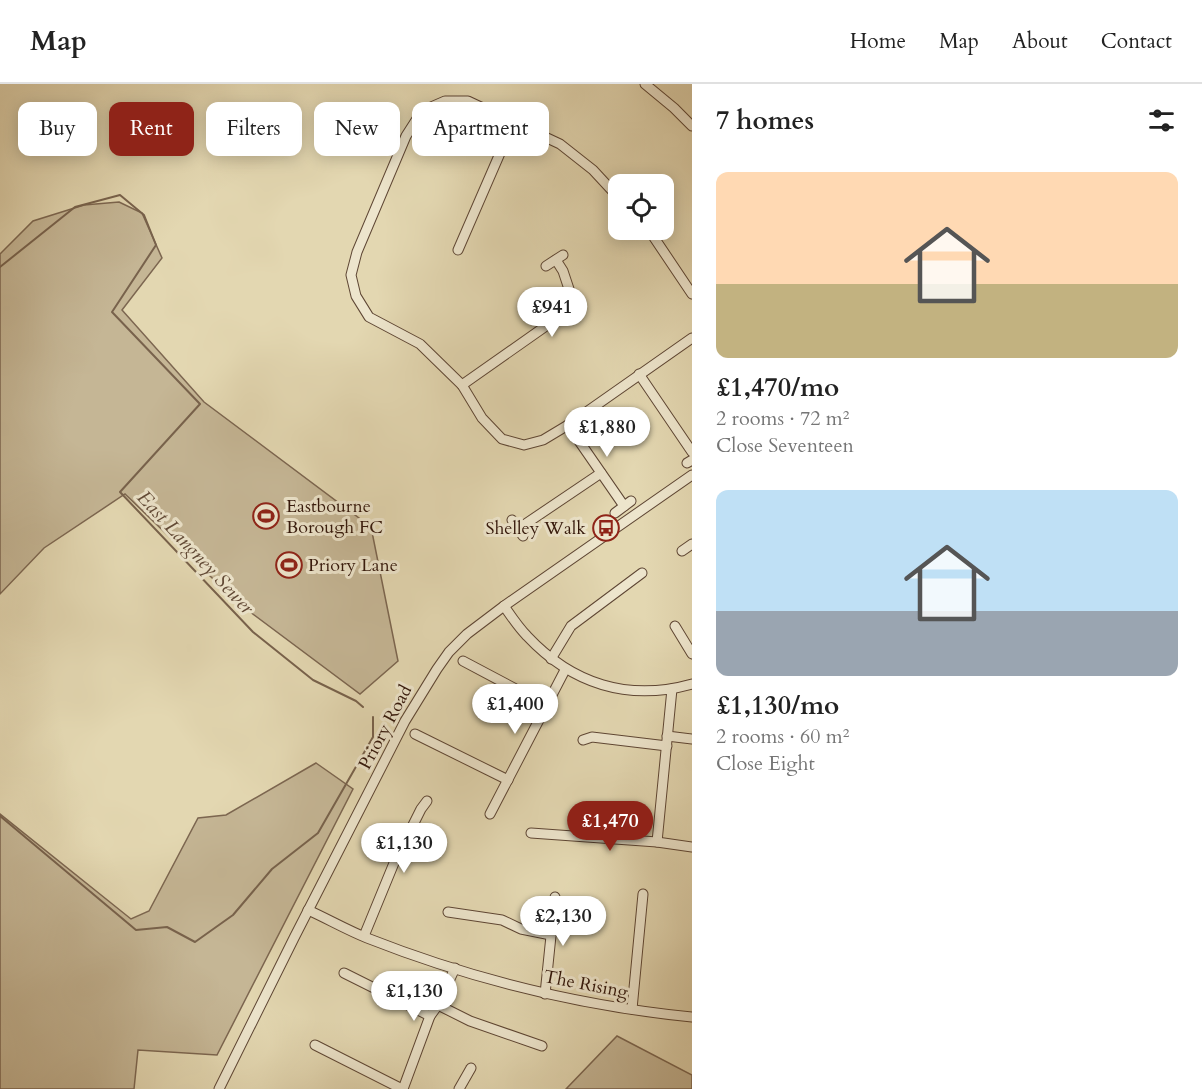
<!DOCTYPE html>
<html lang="en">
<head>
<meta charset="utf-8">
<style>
	body { margin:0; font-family:Cardo,serif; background:#f6f6f6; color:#222; height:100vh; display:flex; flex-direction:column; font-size:22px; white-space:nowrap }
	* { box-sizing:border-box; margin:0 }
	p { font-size:20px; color:#767676 }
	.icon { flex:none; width:33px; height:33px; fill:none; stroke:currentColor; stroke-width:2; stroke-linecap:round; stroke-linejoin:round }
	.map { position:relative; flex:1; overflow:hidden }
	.panel { display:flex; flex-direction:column; background:#fff; width:510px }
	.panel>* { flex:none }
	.hud { position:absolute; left:18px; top:18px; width:570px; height:54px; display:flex; gap:12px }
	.buttons { position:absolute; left:608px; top:90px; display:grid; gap:12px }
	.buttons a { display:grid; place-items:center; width:66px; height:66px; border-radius:12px; background:#fff; box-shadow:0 3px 15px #0003; font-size:30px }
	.price { position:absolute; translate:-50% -51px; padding:0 14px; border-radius:21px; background:#fff; color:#222; font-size:20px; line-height:39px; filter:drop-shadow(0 2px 3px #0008) }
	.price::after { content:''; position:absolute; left:50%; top:36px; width:18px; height:14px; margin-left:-9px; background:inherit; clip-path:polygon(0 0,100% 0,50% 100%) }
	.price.active { background:#8f2418; color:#fff }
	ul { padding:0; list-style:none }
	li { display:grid; align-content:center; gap:12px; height:318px; padding:0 24px }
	li span { display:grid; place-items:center; height:186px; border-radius:12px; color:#555 }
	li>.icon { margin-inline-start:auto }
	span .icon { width:108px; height:108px; fill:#fffc; stroke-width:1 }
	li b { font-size:26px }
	h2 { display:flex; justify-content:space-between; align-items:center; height:72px; padding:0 24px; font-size:26px }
	.chip { padding:0 21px; border-radius:12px; background:#fff; box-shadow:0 3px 15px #0003; font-size:21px; line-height:54px }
	.chip.active { background:#8f2418; color:#fff }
	header { display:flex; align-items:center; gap:36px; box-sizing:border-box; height:84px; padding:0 30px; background:#fff; border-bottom:2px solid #e0e0e0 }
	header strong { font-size:28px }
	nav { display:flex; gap:33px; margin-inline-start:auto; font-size:21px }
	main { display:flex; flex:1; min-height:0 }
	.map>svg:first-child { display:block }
</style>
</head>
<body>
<header>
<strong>Map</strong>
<nav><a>Home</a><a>Map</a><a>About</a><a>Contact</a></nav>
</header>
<main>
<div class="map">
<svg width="692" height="1005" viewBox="0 0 692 1005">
	<rect width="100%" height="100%" fill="#e3d7b1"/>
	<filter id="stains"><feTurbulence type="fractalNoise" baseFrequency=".00333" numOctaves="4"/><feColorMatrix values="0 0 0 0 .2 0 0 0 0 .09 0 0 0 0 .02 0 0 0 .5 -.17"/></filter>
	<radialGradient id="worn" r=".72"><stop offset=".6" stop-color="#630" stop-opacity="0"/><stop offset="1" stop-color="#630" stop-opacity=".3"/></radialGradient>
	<g fill="#c5b695" stroke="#7c6650" stroke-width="1.5">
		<path d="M119 118 142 129 162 174 122 226 204 318 371 443 398 577 360 610 238 519 125 410 44 464 0 510V170L33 137 84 121Z"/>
		<path d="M316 679 353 705 217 971 138 966 134 1005H0V730L131 835 149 827 198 734 226 731Z"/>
		<path d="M617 952 692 991V1005H566Z"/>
	</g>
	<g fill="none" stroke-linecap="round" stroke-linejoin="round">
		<g stroke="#78624c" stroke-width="2">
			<path d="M0 183 75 123 120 111 144 131 156 161 112 228 200 320 120 408 253 548 313 596 356 617 363 623"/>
			<path d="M0 732 136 846 167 843 195 858 233 831 272 785 318 749 373 653V633"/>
		</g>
		<g stroke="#5e4634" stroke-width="11">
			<g id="minor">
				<path d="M645 0 674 24 692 42"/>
				<path d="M618 113 593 86 560 60 468 17H445L422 27 406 52 357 168 351 191 356 212 369 233 420 260 462 301 482 334 502 355 524 361 543 356 568 341 692 254"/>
				<path d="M649 146 692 210"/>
				<path d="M458 166 514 37"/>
				<path d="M546 182 563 171"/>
				<path d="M639 290 692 368"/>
				<path d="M462 301 553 237 566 222 569 205 563 187 556 176"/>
				<path d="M568 341 624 422"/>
				<path d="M687 379 692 376"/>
				<path d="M615 429 631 417"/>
				<path d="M512 436 523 452"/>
				<path d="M518 445 601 389"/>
				<path d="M682 467 692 460"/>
				<path d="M504 522C511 532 518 543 527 552 572 600 628 618 692 600"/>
				<path d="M675 542 692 570"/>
				<path d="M551 575 571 542 642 489"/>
				<path d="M463 577 546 621"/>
				<path d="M415 650 508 696"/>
				<path d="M667 652 692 655"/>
				<path d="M583 656 592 653 667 662"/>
				<path d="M490 730 565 586"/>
				<path d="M531 749 657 758 692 763"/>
				<path d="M657 758 672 605"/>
				<path d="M308 826C328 835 347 846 367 854 471 895 580 922 692 933"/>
				<path d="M448 828 502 836 521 845 551 851"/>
				<path d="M364 852 394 779 421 725 427 717"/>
				<path d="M344 889 430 932"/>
				<path d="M545 910 555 813"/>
				<path d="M438 921 470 937 542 962"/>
				<path d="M632 925 643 810"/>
				<path d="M315 961 402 1005"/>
				<path d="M219 1005 294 854 405 637 437 585 449 568 467 550 504 522 692 391"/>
				<path d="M403 1005 430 932 438 921 455 884"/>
				<path d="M459 1005 471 984"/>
			</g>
		</g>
		<use href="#minor" stroke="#ede5cc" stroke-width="9"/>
	</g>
	<defs>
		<g id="stadium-ring" transform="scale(1.35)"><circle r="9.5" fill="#ede5cc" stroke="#8f2418" stroke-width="1.5"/><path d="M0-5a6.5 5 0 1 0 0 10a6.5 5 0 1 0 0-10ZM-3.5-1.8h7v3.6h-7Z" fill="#8f2418"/></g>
		<g id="bus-ring" transform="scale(1.35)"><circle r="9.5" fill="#ede5cc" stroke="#8f2418" stroke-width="1.5"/><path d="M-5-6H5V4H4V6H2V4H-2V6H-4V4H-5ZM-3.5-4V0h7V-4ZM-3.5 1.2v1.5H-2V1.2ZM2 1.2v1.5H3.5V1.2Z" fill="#8f2418"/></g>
	</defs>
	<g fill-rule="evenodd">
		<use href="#stadium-ring" x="266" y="432"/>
		<use href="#bus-ring" x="606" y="444"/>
		<use href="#stadium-ring" x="289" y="481"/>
	</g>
	<g text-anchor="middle" stroke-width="6" stroke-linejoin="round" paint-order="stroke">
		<g font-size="18" fill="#32160a" stroke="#ede5cc" text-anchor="start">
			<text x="286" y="428">Eastbourne<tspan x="286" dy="21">Borough FC</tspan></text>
			<text x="586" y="450" text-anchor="end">Shelley Walk</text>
			<text x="308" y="487">Priory Lane</text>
		</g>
		<g font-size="18" fill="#32160a" stroke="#ede5cc">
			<text transform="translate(385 643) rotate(-62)" y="6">Priory Road</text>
			<text transform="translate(586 900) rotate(11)" y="6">The Rising</text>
		</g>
		<g font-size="20" font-style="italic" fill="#614936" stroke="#ede5cc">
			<text transform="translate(196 468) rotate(47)" y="7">East Langney Sewer</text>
		</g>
	</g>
	<rect width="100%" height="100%" filter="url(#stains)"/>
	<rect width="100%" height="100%" fill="url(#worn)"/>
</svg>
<div class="buttons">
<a><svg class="icon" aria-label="locate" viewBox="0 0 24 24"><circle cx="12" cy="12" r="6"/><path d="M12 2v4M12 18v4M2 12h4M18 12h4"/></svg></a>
</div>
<b class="price" style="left:552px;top:254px">£941</b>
<b class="price" style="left:607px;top:374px">£1,880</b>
<b class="price" style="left:515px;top:651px">£1,400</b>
<b class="price active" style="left:610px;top:768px">£1,470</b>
<b class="price" style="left:404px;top:790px">£1,130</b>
<b class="price" style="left:563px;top:863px">£2,130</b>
<b class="price" style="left:414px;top:938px">£1,130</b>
<div class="hud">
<a class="chip">Buy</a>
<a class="chip active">Rent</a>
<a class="chip">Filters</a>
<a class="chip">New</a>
<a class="chip">Apartment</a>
</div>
</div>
<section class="panel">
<h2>7 homes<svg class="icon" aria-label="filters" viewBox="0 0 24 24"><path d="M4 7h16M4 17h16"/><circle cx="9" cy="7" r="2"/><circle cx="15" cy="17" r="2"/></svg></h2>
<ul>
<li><span style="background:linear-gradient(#ffd9b3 60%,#c2b280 0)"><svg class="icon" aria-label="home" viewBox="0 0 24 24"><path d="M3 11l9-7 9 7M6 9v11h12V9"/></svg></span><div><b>£1,470/mo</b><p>2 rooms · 72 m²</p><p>Close Seventeen</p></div></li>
<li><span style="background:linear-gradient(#bfe0f5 65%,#9aa5b1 0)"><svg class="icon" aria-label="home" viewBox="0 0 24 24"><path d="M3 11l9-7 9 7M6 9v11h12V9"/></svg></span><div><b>£1,130/mo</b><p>2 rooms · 60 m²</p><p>Close Eight</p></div></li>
</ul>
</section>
</main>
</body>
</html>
